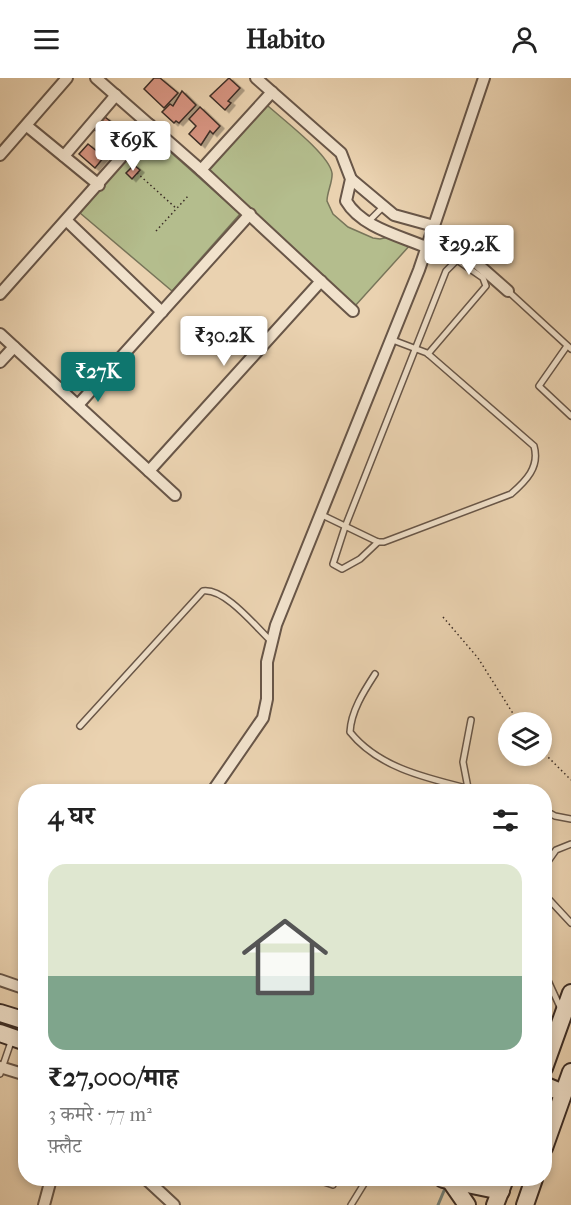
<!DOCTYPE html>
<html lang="hi">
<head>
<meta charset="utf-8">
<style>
	body { margin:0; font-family:"IM FELL French Canon","Noto Serif Devanagari",serif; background:#f6f6f6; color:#222; height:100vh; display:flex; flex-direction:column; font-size:22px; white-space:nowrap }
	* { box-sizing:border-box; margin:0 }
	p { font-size:20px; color:#767676 }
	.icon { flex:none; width:33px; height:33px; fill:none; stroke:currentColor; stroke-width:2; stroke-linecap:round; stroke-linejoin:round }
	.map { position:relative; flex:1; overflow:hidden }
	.drawer { position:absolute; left:18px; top:706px; width:534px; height:402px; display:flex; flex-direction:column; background:#fff; border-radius:24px; box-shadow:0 3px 9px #0003 }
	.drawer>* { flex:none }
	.controls { position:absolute; left:498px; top:634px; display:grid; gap:12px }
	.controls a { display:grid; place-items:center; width:54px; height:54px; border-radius:50%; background:#fff; box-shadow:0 3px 9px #0003; font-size:30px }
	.price { position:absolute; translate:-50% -51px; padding:0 14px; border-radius:6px; background:#fff; color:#222; font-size:20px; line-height:39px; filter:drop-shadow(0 2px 3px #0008) }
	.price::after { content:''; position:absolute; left:50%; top:36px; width:18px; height:14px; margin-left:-9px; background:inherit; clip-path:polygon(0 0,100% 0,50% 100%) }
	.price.selected { background:#0f766e; color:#fff }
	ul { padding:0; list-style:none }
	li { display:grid; align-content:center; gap:12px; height:318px; padding:0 30px }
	li span { display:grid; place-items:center; height:186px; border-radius:18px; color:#555 }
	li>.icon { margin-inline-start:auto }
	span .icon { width:108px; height:108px; fill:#fffc; stroke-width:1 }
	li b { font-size:26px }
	h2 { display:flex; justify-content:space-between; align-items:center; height:72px; padding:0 30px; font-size:26px }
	header { display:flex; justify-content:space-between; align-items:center; height:78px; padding:0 30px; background:#fff; font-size:27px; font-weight:700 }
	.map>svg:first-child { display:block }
</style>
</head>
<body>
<header><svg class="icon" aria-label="menu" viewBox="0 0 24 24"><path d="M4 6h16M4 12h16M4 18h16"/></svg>Habito<svg class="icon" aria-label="person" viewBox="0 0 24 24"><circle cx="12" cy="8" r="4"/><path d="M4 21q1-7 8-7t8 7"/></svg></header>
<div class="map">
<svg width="571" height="1127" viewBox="0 0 571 1127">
	<defs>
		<filter id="shadow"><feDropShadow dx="4" dy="2.5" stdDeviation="0" flood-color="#0004"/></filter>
	</defs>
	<rect width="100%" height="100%" fill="#ead2b0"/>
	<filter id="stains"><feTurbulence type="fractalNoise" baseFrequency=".00333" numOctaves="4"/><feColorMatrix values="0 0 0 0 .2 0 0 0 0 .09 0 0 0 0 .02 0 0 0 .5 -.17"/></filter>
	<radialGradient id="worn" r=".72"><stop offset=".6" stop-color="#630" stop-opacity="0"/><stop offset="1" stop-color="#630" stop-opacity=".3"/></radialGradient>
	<g fill="#b4bd8d" stroke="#78755a" stroke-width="1.5">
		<path d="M267 27C282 41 329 76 332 95 333 103 327 114 327 123L333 136 348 149 373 160 380 161 393 158 411 166 355 228 206 95Z"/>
		<path d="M149 55 240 136 172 213 80 135Z"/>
	</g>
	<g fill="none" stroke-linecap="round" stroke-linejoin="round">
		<path stroke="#738078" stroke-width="3" d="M438 1127 446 1108"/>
	</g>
	<g fill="#d79481" stroke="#3c2d26" stroke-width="1.5" filter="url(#shadow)">
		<path d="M154 0H160L178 15 164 30 144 11Z"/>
		<path d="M229 0 240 10 228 23 231 25 225 32 210 18Z"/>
		<path d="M182 13 196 27 179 45 176 43 174 45 162 34 170 26 173 28Z"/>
		<path d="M200 29 220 48 213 56 210 53 201 67 189 56 196 48 189 41Z"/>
		<path d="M105 39 125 55 115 67 95 52Z"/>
		<path d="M88 66 104 79 95 90 79 76Z"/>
		<path d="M134 87 140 92 132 101 126 95Z"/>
	</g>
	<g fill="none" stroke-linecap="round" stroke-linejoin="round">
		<g stroke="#685648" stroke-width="8">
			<g id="lane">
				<path d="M367 145 383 129"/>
				<path d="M434 148 449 161"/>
				<path d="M508 213 571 271"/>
				<path d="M567 268 539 308 571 338"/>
				<path d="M320 436 378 464H384L511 416C526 403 540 389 534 368L427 275 390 261"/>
				<path d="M378 464 360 481 342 491 333 486 345 449 446 193 457 182 483 200 486 208 428 276"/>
				<path d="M375 596C364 613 351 633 350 654 381 693 436 702 482 714"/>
				<path d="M80 648 203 513C225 510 255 548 271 563"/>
				<path d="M468 710 463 684 471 642"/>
				<path d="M544 732 555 738 571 741"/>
				<path d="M544 789 556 772 571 766"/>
				<path d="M544 816 571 845"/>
				<path d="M544 894 561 931"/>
				<path d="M0 996 12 961"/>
				<path d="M315 1101 333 1107"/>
				<path d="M351 1127 367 1101"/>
			</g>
		</g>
		<g stroke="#685648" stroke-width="14">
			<g id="street">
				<path d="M96 0 201 92 353 233"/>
				<path d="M256 0 341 75 351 101 346 123C362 150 401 158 428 170"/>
				<path d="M27 48 99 107"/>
				<path d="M0 77 67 0"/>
				<path d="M64 78 116 17"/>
				<path d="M201 92 272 14"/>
				<path d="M351 101 394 137 434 148"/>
				<path d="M67 143 162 234"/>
				<path d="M449 161 508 213"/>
				<path d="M0 216 150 47"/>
				<path d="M0 256 175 417"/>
				<path d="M0 284 14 269"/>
				<path d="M78 327 250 136"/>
				<path d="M149 393 321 203"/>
				<path d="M212 714 263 640 267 621V584L276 547 419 192 484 0"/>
				<path d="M0 902 26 911"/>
				<path d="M0 989 26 997"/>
				<path d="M146 1101 174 1127"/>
				<path d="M44 1127 51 1101"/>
			</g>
		</g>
		<g stroke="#3c2d26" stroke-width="20">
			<g id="secondary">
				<path d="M0 935 26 943"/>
				<path d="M0 955 26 964"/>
				<path d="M544 990 571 915"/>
				<path d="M544 1007 563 1015"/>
				<path d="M544 1070 571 994"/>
				<path d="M443 1101 501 1113"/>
				<path d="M451 1104 467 1127"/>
				<path d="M495 1127 505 1101"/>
				<path d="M525 1127 534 1101"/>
			</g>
		</g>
		<g stroke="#3c2d26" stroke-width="1.5" stroke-dasharray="1.5 3" stroke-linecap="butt">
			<path d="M137 95 177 131"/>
			<path d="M156 153 189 117"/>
			<path d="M443 539 478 580 519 645"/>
			<path d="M542 673 571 702"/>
		</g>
		<use href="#lane" stroke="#f1e2cc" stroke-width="5"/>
		<use href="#street" stroke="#f1e2cc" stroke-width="10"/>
		<use href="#secondary" stroke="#f1e2cc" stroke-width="16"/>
	</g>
	<rect width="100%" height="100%" filter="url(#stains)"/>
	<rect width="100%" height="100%" fill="url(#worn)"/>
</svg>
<div class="controls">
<a><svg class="icon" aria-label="layers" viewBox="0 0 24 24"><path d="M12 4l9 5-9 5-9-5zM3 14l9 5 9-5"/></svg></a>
</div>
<b class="price" style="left:133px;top:94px">₹69K</b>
<b class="price" style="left:469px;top:198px">₹29.2K</b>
<b class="price" style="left:224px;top:289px">₹30.2K</b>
<b class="price selected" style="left:98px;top:325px">₹27K</b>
<section class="drawer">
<h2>4 घर<svg class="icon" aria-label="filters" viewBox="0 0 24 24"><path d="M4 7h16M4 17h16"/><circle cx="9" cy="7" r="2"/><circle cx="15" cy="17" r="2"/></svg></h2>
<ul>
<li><span style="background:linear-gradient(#dfe7d0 60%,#7fa58c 0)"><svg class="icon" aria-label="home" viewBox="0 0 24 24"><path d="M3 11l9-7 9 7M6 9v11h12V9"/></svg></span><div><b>₹27,000/माह</b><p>3 कमरे · 77 m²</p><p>फ़्लैट</p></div></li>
</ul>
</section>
</div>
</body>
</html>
